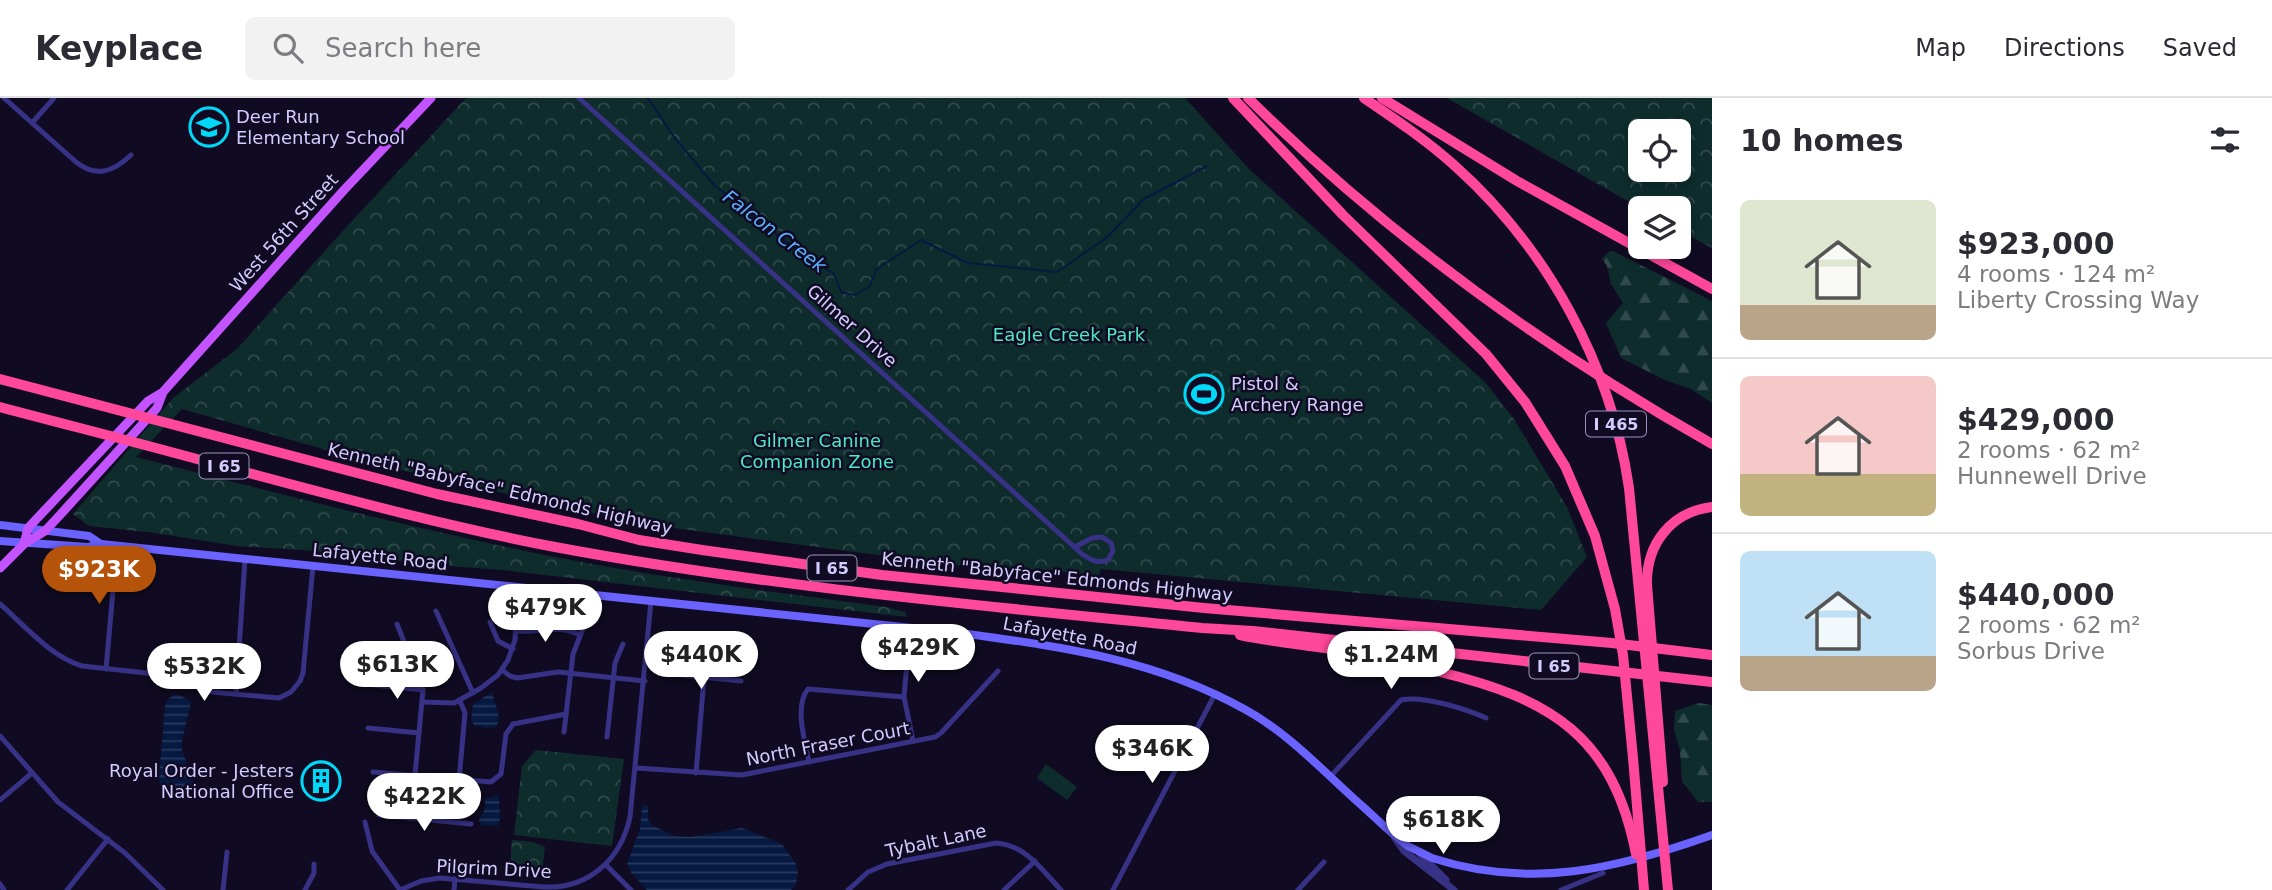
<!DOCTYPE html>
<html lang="en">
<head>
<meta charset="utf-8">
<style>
	body { margin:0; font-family:"DejaVu Sans",sans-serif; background:#f2f2f3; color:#2b2b33; height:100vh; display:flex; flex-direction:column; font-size:26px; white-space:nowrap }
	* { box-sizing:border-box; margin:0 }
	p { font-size:23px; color:#7c7c81 }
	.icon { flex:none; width:38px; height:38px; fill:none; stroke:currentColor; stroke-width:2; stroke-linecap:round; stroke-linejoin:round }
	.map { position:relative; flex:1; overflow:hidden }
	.panel { display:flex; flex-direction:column; background:#fff; width:560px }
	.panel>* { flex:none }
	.buttons { position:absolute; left:1628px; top:21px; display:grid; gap:14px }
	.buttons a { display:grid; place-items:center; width:63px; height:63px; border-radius:10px; background:#fff; box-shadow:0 4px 10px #0003; font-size:35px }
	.price { position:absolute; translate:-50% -60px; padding:0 16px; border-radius:24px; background:#fff; color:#222; font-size:23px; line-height:46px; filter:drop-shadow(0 2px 4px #0008) }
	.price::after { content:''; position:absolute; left:50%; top:42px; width:21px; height:16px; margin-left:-10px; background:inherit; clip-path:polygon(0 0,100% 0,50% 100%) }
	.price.current { background:#b45309; color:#fff }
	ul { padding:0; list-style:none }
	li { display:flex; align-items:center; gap:21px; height:175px; padding:0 28px }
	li+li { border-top:2px solid #e1e1e2 }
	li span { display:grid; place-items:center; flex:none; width:196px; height:140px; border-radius:10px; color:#555 }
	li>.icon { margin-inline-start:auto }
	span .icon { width:84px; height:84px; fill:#fffc; stroke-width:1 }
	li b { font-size:30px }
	h2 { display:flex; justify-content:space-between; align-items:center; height:84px; padding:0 28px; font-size:30px }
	header { display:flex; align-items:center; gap:42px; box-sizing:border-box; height:98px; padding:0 35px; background:#fff; border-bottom:2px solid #e1e1e2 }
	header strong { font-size:33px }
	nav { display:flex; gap:38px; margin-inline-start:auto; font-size:24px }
	.search { width:490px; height:63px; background:#f2f2f3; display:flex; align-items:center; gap:18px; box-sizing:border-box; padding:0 24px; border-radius:10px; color:#7c7c81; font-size:26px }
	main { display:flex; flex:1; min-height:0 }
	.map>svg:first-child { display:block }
</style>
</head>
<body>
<header>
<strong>Keyplace</strong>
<div class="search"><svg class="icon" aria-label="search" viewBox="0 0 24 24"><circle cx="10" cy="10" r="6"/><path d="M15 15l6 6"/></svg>Search here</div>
<nav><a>Map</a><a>Directions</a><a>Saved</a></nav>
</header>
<main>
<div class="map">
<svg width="1712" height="792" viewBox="0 0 1712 792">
	<defs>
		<pattern id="forest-firs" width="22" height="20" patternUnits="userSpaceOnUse" patternTransform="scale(1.75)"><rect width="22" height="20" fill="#0e2c2c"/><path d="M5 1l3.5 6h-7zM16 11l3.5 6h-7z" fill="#30494c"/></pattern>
		<pattern id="park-crowns" width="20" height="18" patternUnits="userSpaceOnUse" patternTransform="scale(1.75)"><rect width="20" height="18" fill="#0e2c2c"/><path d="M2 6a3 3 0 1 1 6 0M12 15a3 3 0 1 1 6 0" fill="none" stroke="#30494c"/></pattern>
		<pattern id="water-rules" width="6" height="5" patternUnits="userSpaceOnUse" patternTransform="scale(1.75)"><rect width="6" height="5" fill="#051941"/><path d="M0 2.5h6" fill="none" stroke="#29395e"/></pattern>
	</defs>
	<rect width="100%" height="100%" fill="#100b22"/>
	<g fill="url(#forest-firs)">
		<path d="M1613 153 1712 203V305L1691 291 1665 282 1621 260 1606 225 1623 205 1611 186 1607 168 1602 161 1608 154Z"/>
		<path d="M1698 605 1712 607V704H1698L1682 683 1680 653 1674 631 1675 613Z"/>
	</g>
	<g fill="url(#park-crowns)" fill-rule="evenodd">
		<path d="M466 0H1185L1250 72 1486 285 1514 321 1567 409 1587 459 1541 512 1101 471 1099 478 1037 471 977 470 636 425 383 368 182 311 136 359C273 394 410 430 550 458 661 480 774 494 886 509L905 514 907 519 502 472 436 467 304 452 237 448 155 435 89 428 73 416 173 300 237 251 340 136Z"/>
		<path d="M1447 0H1712V150L1678 132V110H1640ZM1678 33V72H1640V33Z"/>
		<path d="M536 652 624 661 612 748 514 737 522 668Z"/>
		<path d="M512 742 533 744 545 749 542 775 510 770Z"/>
	</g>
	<path fill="#0e2c2c" d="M1046 666 1077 689 1067 702 1037 680Z"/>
	<g fill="url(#water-rules)">
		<path d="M174 556 220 560 225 569 226 577C216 586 177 572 170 562Z"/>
		<path d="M492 594C494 606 503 618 496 629L488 630 474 627 471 621 473 606Z"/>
		<path d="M175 596 180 597 191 604 182 643V652L193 684 186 695 176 699C164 697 160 691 159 679L165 608 168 601Z"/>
		<path d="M499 697 500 721 497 728 481 727 479 722 485 711V701Z"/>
		<path d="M642 707 648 708V721L652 727 674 738 691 739 742 730 782 746 796 766 798 775 796 786 791 792H647L632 776 627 766 640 731Z"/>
	</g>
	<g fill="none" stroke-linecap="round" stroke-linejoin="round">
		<path stroke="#051941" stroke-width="2" d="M648 0 674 39 715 88 802 156 834 176 841 194 855 197 869 189 877 171 921 142 968 165 1057 174 1106 140 1144 101 1207 68"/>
		<g stroke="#373285" stroke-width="5">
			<path d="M4 0 76 64C96 80 113 74 131 57"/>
			<path d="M579 0 1082 456C1091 462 1097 466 1108 462L1113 453 1111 445 1102 439 1092 440 1075 449"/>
			<path d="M32 25 54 0"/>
			<path d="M0 506C25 528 50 558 82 568L165 577 212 594 279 600 291 594 300 583 303 575 313 468"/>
			<path d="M436 513 473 595"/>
			<path d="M490 524 498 543 513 551"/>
			<path d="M397 526 423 592 415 677"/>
			<path d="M910 529 904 599 913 643"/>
			<path d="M517 533C540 535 558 526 580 537"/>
			<path d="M106 571 117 448"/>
			<path d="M502 572 510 578 517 580 558 574 645 583"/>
			<path d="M663 575 741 583"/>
			<path d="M374 587 423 592"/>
			<path d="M236 596 245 461"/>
			<path d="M422 604 454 605 481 590 498 577 508 562 515 542 518 489"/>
			<path d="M368 630 419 635"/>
			<path d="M564 634 573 556 584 528"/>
			<path d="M0 638 58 704 125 755 163 792"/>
			<path d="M607 639 615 565 623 546"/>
			<path d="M809 664C805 644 794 608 808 591L904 599"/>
			<path d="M636 670 742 677 935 639 941 635 998 573"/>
			<path d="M373 674 491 684 501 676 506 636 513 626 566 616"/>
			<path d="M696 675 704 580"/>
			<path d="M1330 679 1401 602C1422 597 1466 611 1486 620"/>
			<path d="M459 682 465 615 460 603"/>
			<path d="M0 702 32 675"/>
			<path d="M379 717 471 726"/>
			<path d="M423 722 427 679"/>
			<path d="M365 724 372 753 400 792"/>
			<path d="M606 767 631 792"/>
			<path d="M0 786 4 792"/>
			<path d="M67 792 108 741"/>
			<path d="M223 792 227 754"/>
			<path d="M305 792 314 775V766"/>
			<path d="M400 792 421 783 440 780 544 789C589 791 621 761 630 719L651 503"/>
			<path d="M454 792 455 781"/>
			<path d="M848 792 868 774 887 766 996 745C1026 747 1042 772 1061 792"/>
			<path d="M1004 792 1035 763"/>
			<path d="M1113 792 1215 596"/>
			<path d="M1298 792 1324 764"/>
			<path d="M1561 792 1603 775"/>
		</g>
		<g stroke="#373285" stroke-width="7">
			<path d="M1394 739 1404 753 1454 792"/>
			<path d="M1420 756 1446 782"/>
		</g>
		<g stroke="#6b63ff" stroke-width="8">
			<path d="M0 427 89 438 101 446"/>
			<path d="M0 443 88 449 101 446 961 535C1062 549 1155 561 1246 612 1288 635 1324 674 1360 706 1376 720 1391 736 1408 748 1416 752 1424 756 1432 760 1530 792 1617 771 1712 737"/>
		</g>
		<g stroke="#c353ff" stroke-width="9">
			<path d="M24 446 28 430 148 303 163 294 344 92 431 0"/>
			<path d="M0 470 24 446 45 433 60 417 157 310 163 294"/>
		</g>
		<g stroke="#ff479b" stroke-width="10">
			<path d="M1233 0 1343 117 1486 256 1525 304 1565 368 1595 438 1615 511 1623 557 1633 660 1644 792"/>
			<path d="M1248 0C1386 136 1543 250 1712 346"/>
			<path d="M1364 0C1395 21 1426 42 1454 67 1547 150 1611 266 1629 390L1668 792"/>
			<path d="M1382 0 1517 83 1712 191"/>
			<path d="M0 281 437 396 578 426 639 442 702 452 882 477 1012 490 1204 510 1612 545 1712 557"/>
			<path d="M0 309C75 329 151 348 226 369 335 398 444 428 555 449 769 489 986 508 1202 530L1253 533 1712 584"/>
			<path d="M1240 537C1268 543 1297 546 1325 550 1363 556 1402 565 1440 574 1551 601 1613 638 1636 756"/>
			<path d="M1663 684 1647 487C1646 446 1671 414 1712 409"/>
		</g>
	</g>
	<defs>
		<g id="school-ring" transform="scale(2.0125)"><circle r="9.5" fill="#100b22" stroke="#00d8f7" stroke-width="1.5"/><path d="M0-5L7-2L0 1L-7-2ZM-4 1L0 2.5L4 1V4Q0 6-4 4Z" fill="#00d8f7"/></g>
		<g id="stadium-ring" transform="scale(2.0125)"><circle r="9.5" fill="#100b22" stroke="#00d8f7" stroke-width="1.5"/><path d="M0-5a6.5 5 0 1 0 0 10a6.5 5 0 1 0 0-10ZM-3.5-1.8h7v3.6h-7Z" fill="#00d8f7"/></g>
		<g id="building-ring" transform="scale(2.0125)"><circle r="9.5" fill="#100b22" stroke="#00d8f7" stroke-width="1.5"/><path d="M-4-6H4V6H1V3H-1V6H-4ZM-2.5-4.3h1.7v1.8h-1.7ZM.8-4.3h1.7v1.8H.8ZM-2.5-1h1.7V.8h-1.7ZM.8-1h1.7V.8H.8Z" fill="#00d8f7"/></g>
	</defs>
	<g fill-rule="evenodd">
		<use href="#school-ring" x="209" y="29"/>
		<use href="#stadium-ring" x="1204" y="296"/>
		<use href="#building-ring" x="321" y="683"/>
	</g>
	<g text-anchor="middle" stroke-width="5" stroke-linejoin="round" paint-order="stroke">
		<g fill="#100b22" stroke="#9892bd" stroke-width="2">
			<rect x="1586" y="313.5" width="60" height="25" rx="5"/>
			<rect x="199.5" y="355.5" width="49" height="25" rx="5"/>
			<rect x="807.5" y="457.5" width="49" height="25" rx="5"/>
			<rect x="1529.5" y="555.5" width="49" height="25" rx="5"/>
		</g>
		<g font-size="16" font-weight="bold" fill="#d3ccff">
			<text x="1616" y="332">I 465</text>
			<text x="224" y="374">I 65</text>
			<text x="832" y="476">I 65</text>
			<text x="1554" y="574">I 65</text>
		</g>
		<g font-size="18" fill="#d3ccff" stroke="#100b22" text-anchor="start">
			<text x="236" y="25">Deer Run<tspan x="236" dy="21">Elementary School</tspan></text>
			<text x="1231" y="292">Pistol &amp;<tspan x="1231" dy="21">Archery Range</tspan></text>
			<text x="294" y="679" text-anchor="end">Royal Order - Jesters<tspan x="294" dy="21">National Office</tspan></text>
		</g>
		<g font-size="18" fill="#d3ccff" stroke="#100b22">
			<text transform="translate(284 135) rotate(-48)" y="6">West 56th Street</text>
			<text transform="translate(852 228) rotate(42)" y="6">Gilmer Drive</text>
			<text transform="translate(500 391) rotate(13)" y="6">Kenneth "Babyface" Edmonds Highway</text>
			<text transform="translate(380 459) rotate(6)" y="6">Lafayette Road</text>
			<text transform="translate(1057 479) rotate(6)" y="6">Kenneth "Babyface" Edmonds Highway</text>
			<text transform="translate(1070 538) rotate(11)" y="6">Lafayette Road</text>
			<text transform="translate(828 646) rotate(-11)" y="6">North Fraser Court</text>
			<text transform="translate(936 743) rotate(-12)" y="6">Tybalt Lane</text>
			<text transform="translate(494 771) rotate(3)" y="6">Pilgrim Drive</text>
		</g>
		<g font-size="18" fill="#4ee9c6" stroke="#100b22">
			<text x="1069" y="243">Eagle Creek Park</text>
			<text x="817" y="349">Gilmer Canine<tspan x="817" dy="21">Companion Zone</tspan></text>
		</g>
		<g font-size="19" font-style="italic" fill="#5aafff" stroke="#100b22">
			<text transform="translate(775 133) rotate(37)" y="7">Falcon Creek</text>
		</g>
	</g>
</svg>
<div class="buttons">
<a><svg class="icon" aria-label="locate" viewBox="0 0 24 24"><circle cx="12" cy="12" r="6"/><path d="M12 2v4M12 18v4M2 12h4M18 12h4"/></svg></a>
<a><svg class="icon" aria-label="layers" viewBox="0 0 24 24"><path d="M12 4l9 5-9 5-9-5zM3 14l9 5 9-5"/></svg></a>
</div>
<b class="price current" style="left:99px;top:508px">$923K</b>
<b class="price" style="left:545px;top:546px">$479K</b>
<b class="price" style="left:918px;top:586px">$429K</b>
<b class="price" style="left:701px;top:593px">$440K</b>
<b class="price" style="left:1391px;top:593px">$1.24M</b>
<b class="price" style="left:397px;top:603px">$613K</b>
<b class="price" style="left:204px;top:605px">$532K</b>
<b class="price" style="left:1152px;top:687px">$346K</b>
<b class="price" style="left:424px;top:735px">$422K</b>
<b class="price" style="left:1443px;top:758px">$618K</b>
</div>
<section class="panel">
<h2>10 homes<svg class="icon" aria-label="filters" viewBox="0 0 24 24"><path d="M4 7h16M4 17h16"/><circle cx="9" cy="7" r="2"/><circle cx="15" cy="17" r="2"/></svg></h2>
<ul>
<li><span style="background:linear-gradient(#dfe7d0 75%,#b9a48a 0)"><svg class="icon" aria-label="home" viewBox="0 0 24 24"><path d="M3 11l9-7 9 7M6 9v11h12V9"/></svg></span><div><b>$923,000</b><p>4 rooms · 124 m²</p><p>Liberty Crossing Way</p></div></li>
<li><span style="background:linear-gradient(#f6c9c9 70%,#c2b280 0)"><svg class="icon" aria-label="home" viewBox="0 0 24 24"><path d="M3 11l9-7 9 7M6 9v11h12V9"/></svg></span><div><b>$429,000</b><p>2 rooms · 62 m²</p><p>Hunnewell Drive</p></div></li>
<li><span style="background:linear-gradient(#bfe0f5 75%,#b9a48a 0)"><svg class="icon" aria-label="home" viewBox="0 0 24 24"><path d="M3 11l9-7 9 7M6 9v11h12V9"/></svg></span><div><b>$440,000</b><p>2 rooms · 62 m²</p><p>Sorbus Drive</p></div></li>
</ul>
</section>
</main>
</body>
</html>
